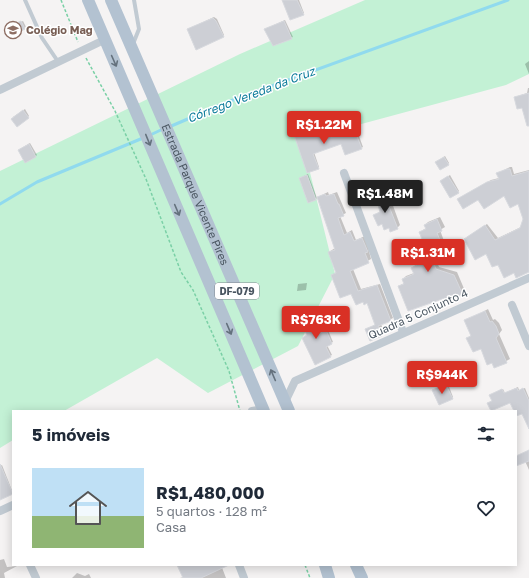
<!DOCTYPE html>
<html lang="pt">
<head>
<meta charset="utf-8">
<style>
	body { margin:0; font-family:"Golos Text",sans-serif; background:#f2f2f3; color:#1f2937; height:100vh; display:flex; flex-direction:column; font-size:15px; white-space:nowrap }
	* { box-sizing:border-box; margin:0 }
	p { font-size:13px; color:#747a83 }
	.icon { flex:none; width:22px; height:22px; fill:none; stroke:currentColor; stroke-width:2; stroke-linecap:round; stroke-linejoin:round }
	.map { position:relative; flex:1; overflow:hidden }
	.drawer { position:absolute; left:12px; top:410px; width:505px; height:156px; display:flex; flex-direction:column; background:#fff; border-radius:0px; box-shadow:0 2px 10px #0003 }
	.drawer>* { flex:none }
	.price { position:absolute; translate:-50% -34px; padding:0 9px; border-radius:4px; background:#d93025; color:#fff; font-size:13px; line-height:26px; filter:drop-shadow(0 1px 2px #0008) }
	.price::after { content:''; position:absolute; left:50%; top:24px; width:12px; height:9px; margin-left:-6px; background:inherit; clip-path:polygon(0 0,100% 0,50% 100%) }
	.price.selected { background:#222; color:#fff }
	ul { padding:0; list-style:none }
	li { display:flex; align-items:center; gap:12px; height:100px; padding:0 20px }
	li span { display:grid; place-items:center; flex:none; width:112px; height:80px; border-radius:0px; color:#555 }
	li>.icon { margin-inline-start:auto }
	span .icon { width:48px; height:48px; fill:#fffc; stroke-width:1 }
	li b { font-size:17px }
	h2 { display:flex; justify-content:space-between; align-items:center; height:48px; padding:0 20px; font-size:17px }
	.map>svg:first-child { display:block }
</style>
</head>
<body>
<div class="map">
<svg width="529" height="578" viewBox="0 0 529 578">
	<rect width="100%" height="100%" fill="#f5f3f3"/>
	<path fill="#c3f1d5" d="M365 0H529V74L506 85 302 140 335 274 298 346 208 393 157 358 64 411H13V440L0 448V171L240 54Z"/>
	<g fill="#0003">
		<path d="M282 0H299L304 13 291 19Z"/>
		<path d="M214 17 217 19 224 35 223 36 188 29Z"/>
		<path d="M285 20 293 37 273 44 265 29Z"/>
		<path d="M23 21 26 27 24 29 9 27Z"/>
		<path d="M529 61V74L525 64Z"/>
		<path d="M528 88H529V119L515 97 527 93Z"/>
		<path d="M25 109 29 116 28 117H13Z"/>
		<path d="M329 126 332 137 356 128 363 147 361 148 342 142 314 152 319 167 318 168 295 135 305 131 306 134Z"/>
		<path d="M30 143 37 155 36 156 20 149Z"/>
		<path d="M445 156 449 163 448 164 438 161Z"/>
		<path d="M510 167H512L514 174 529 170V270L515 272 499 263 467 237 487 224 498 238 521 227 524 219 519 203 505 194 479 198 458 199 491 180 499 178 498 173Z"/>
		<path d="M308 174 317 198 316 199 302 177Z"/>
		<path d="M450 175 459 191 458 192 442 180Z"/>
		<path d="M387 189 400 225 397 228 382 223 375 215 381 211 376 195Z"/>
		<path d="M328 192 329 195 337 192 346 213 340 216 347 233 352 230 356 240 365 236 371 259 353 269 361 289 380 284 393 318 381 324 384 332 381 335 366 330 376 324 368 302 352 292 332 275 336 272 329 252 335 248 318 197Z"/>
		<path d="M440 217 445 227 440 230 444 241 442 244 444 248 434 254 439 267 457 272 465 291 462 294 446 296 399 286 404 283 403 279 406 276 414 273 412 268 417 264 410 245 423 238 420 232 426 228 425 225 428 222Z"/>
		<path d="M307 283 306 290 297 291 298 284Z"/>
		<path d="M488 309 493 320 495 319 499 323 502 330 499 334 510 359 495 367 481 347 468 339 471 335 466 321Z"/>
		<path d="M313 312 321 333 328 330 333 342 327 345 332 355 330 356 312 334 302 317Z"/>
		<path d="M448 384 453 397 452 398 435 389Z"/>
		<path d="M518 387 519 390 525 388 529 398V414L523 412 516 414 511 401 488 403 493 400 490 395 492 394 503 389 505 393Z"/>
		<path d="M529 450V470L525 461 516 462 518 456Z"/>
		<path d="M2 465 13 493 0 499V466Z"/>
		<path d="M4 559 7 567 17 566 4 573 5 578H0V560Z"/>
		<path d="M180 565H221L226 578H180L184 577Z"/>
		<path d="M77 573 85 576 89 574 91 578H72Z"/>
	</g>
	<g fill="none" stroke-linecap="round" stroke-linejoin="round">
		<g stroke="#90daee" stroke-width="3">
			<path d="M169 127 225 103 508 0"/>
			<path d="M148 136 163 129"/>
			<path d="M0 204 37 182 143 138"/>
		</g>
	</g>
	<g fill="#cdcfd5" stroke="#d7d9de">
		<path d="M282 0H297L304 15 290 20Z"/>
		<path d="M213 18 216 21 224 37 196 50 187 29Z"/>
		<path d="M21 21 25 29 10 36 6 28Z"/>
		<path d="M284 21 292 39 273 46 264 29Z"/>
		<path d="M529 93V126H527L522 108 517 109 514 97Z"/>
		<path d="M23 110 29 118 17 127 11 119Z"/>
		<path d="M327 126 331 137 354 129 362 149 345 155 341 144 313 154 319 169 307 173 294 135 304 131 305 134Z"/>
		<path d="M29 144 36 157 25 163 18 150Z"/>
		<path d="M444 157 449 165 440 170 435 162Z"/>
		<path d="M507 169H510L512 176 529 171V272L516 278 514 273 504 278 498 265 492 267 486 254 475 260 464 239 485 225 495 240 520 228 523 219 518 204 510 208 504 196 484 209 478 200 463 209 457 199 487 182 499 179 496 173Z"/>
		<path d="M307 175 316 200 308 203 299 178Z"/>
		<path d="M448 176 459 193 450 198 440 181Z"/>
		<path d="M383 191 398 229 390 232 389 228 384 230 382 224 378 226 373 215 380 212 375 194Z"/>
		<path d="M325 194 326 196 334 194 338 204H339L344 216 338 218 344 235 350 232 354 241 362 238 368 252 365 253 369 263 350 271 358 291 377 285 391 321 378 326 382 336 370 341 365 329 375 325 367 303 364 305 363 302 356 305 351 294 340 298 331 275 336 273 328 252 335 250 317 197Z"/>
		<path d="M437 219 442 231 437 233 442 245 439 246 441 252 431 256 436 269 454 275 463 295 451 299 446 300 445 298 408 311 398 286 404 284 402 279 414 274 411 268 417 265 409 245 422 239 419 232 426 229 424 225Z"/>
		<path d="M485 311 490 322 492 321 496 326 499 334 496 338 507 363 494 368 492 363 487 365 481 349 473 352 466 338 471 336 464 320Z"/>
		<path d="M311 313 320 333 326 330 332 344 326 347 331 357 315 365 302 338 307 335 299 318Z"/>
		<path d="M446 385 453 399 439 405 432 390Z"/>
		<path d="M517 388 518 391 523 388 529 401V429L522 414 516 416V411H514L510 403 491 411 487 403 492 401 489 395 502 389 504 393Z"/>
		<path d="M529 450V461L516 466V456Z"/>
		<path d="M0 464 13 494 0 500Z"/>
		<path d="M177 565H229L201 578H183Z"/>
	</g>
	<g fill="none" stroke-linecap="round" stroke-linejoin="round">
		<g stroke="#7ad0a6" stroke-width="1.5" stroke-dasharray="3 2" stroke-linecap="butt">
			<path d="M61 0 78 42"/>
			<path d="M86 58 115 111 146 179 181 272 193 290 229 371 240 411"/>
			<path d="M305 565 310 578"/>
		</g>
		<g stroke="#c1cad2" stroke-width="4">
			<path d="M25 0 42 38 59 63"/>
			<path d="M133 44 139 29 134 0"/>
		</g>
		<g stroke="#c1cad2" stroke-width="8">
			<path d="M0 90 104 40"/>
			<path d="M344 173 403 332"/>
			<path d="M512 305 529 346"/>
			<path d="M285 402 295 381 529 278"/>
			<path d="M252 411 263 409"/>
			<path d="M0 511 13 505"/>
			<path d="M30 565 36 578"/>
			<path d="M239 565 244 578"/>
		</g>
		<g stroke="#b3c2d1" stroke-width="12">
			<path d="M88 0 264 411"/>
			<path id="s1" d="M111 0 289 411"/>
			<path d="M325 565 329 578"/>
			<path d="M356 565 362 578"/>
		</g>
	</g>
	<defs><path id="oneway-shaft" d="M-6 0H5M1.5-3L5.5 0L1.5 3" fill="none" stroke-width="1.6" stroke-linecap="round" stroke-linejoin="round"/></defs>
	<g stroke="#64717d">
		<use href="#oneway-shaft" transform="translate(114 61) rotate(66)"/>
		<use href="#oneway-shaft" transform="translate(148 140) rotate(68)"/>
		<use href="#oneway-shaft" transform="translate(177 210) rotate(67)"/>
		<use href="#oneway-shaft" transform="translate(229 329) rotate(67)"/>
		<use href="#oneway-shaft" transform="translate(273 375) rotate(-113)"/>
	</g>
	<defs>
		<g id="school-ring" transform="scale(0.9)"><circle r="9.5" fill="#fff" stroke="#8d6e63" stroke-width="1.5"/><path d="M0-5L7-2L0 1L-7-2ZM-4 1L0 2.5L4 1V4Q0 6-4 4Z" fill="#8d6e63"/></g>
	</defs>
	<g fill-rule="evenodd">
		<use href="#school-ring" x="13" y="30"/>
	</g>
	<g text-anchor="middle" stroke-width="3" stroke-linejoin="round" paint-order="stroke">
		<rect fill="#fff" stroke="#808990" stroke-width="1" x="215" y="283" width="44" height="16" rx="3"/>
		<g font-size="10" font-weight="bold" fill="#4a5661">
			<text x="237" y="295">DF-079</text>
		</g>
		<g font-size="11" font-weight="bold" fill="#785e54" stroke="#fff" text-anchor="start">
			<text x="26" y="34">Colégio Mag</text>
		</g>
		<g font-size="11" fill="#4a5661" stroke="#fff">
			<text dy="4" stroke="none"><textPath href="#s1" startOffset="212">Estrada Parque Vicente Pires</textPath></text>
			<text transform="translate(418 314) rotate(-24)" y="4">Quadra 5 Conjunto 4</text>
		</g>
		<g font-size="12" font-style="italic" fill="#0c7c9b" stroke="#fff">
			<text transform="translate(251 95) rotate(-21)" y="4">Córrego Vereda da Cruz</text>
		</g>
	</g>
</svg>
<b class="price" style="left:324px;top:145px">R$1.22M</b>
<b class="price selected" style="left:385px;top:214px">R$1.48M</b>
<b class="price" style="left:428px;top:273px">R$1.31M</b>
<b class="price" style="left:316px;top:340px">R$763K</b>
<b class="price" style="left:442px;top:395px">R$944K</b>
<section class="drawer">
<h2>5 imóveis<svg class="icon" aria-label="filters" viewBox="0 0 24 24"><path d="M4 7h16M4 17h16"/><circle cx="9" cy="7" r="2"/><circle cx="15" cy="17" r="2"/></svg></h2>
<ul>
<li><span style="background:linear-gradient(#bfe0f5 60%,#8fb573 0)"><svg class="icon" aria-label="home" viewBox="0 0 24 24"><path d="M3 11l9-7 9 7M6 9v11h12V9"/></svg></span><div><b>R$1,480,000</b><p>5 quartos · 128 m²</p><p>Casa</p></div><svg class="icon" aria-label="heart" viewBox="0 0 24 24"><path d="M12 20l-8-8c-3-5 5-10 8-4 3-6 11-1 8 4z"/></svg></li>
</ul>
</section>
</div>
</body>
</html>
